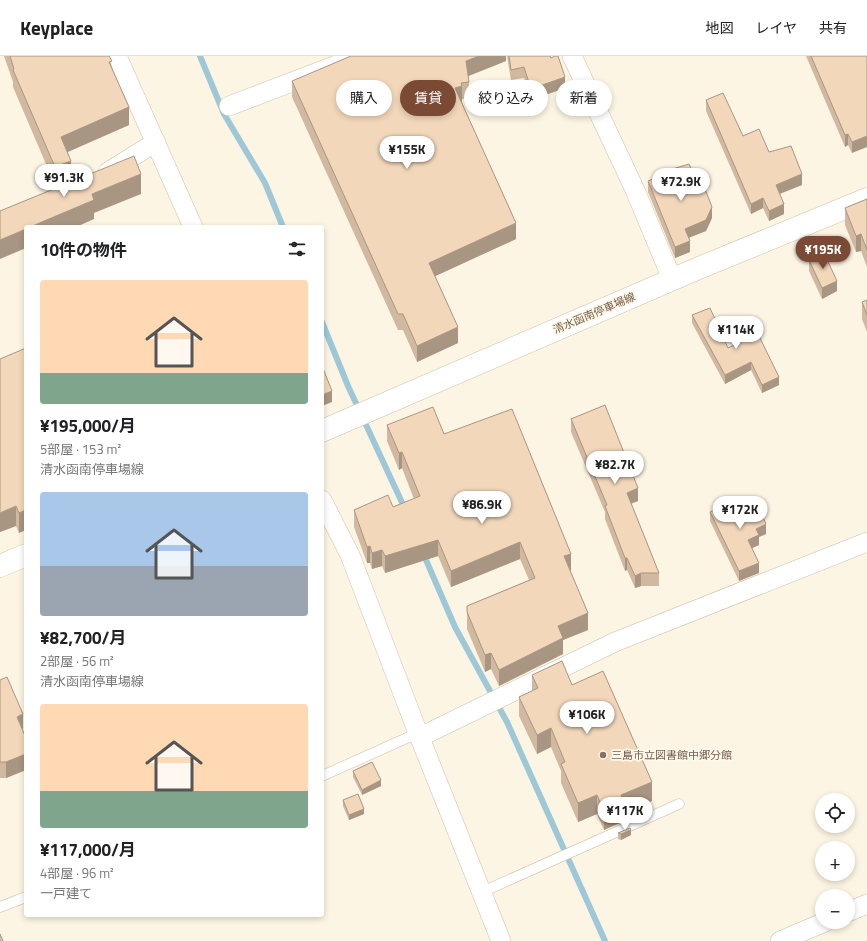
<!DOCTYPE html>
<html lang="ja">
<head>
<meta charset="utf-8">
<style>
	body { margin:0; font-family:"Titillium Web","Noto Sans JP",sans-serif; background:#f2f2f2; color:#202124; height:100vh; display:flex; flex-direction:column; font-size:15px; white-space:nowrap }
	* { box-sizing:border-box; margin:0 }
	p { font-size:13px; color:#757577 }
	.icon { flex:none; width:22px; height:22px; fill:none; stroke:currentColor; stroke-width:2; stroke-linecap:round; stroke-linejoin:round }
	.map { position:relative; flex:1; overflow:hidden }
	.details { position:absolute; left:24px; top:169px; width:300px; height:692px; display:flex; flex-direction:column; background:#fff; border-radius:4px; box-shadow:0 2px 6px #0003 }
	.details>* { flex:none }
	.top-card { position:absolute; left:336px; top:24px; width:380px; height:36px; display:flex; gap:8px }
	.buttons { position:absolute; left:815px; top:737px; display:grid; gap:8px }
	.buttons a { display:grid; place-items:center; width:40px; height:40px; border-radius:50%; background:#fff; box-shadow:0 2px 6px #0003; font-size:20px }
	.price { position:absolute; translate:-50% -34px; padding:0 9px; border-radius:14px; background:#fff; color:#222; font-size:13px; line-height:26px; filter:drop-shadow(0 1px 2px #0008) }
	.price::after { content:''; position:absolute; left:50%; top:24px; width:12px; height:9px; margin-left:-6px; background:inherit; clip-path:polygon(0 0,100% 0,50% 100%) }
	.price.active { background:#7a4a34; color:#fff }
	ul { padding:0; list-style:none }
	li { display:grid; align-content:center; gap:8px; height:212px; padding:0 16px }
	li span { display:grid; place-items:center; height:124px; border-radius:4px; color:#555 }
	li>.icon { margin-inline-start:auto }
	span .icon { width:72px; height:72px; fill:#fffc; stroke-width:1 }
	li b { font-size:17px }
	h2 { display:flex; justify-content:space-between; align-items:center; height:48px; padding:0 16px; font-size:17px }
	.pill { padding:0 14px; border-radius:18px; background:#fff; box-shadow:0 2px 6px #0003; font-size:14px; line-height:36px }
	.pill.active { background:#7a4a34; color:#fff }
	header { display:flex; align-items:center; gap:24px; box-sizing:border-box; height:56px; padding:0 20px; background:#fff; border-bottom:1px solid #e0e0e0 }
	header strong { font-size:19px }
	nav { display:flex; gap:22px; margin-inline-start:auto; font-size:14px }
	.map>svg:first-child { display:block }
</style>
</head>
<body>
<header>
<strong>Keyplace</strong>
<nav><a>地図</a><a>レイヤ</a><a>共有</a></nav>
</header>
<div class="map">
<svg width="867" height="885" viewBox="0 0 867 885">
	<rect width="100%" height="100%" fill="#fcf5e3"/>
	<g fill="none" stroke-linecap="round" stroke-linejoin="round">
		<g stroke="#9ec8d8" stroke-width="6">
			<path d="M200 0 224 58 265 127 283 171"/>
			<path d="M322 266 348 330 405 453"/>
			<path d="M423 497 455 571 507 666 605 885"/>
		</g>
		<g stroke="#cebeaa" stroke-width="11">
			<g id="service">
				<path d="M322 720 418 677"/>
				<path d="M482 836 679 748"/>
				<path d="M0 851 26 841"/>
			</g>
		</g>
		<g stroke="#cebeaa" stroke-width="20">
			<g id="minor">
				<path d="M117 0 193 171"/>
				<path d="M572 0 635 134 672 223"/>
				<path d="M229 50 360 0"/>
				<path d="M108 116 156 86"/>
				<path d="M322 444 350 499 418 677 501 885"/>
				<path d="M420 681 615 586 867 486"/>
				<path d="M848 856 867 848"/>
				<path d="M780 885 825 866"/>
			</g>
		</g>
		<g stroke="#d1bfa7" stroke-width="23">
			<g id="secondary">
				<path d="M322 375 699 212 867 143"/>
				<path d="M0 510 26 499"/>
			</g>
		</g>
		<use href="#service" stroke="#fff" stroke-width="10"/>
		<use href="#minor" stroke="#fff" stroke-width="19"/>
		<use href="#secondary" stroke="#fff" stroke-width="22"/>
	</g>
	<g fill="#d0b9a0">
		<path d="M4 0H109L112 11 129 69 67 96 71 123 55 129 13 31V26Z"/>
		<path d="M506 0V5L468 20 469 26V42L462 43V46L516 183 435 220 458 287 417 306 403 274H398L292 41V25Z"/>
		<path d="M507 0H550L565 32 531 44 524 22 511 24Z"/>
		<path d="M806 0H867L852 97 848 89 845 91Z"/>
		<path d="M706 44 743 80 769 96 802 129 780 138 784 158 769 165 763 152 751 158 706 55Z"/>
		<path d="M666 115 712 162 706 175 689 182 690 196 675 202 648 136V125L666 118Z"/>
		<path d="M867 143V211L861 195 856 196 845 169V152Z"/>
		<path d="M809 204 837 235 822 243 809 215Z"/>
		<path d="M867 244V276L862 263V246Z"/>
		<path d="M692 259 728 292 758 278 779 329 762 337 751 314 725 328 692 267Z"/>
		<path d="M26 292 19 477 16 470 0 476Z"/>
		<path d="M571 363 638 445 631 448 659 517V530H641L635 532 627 514 625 515 605 463V456L571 376Z"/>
		<path d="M387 369 444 378 571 514H570L588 574 563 584V598L499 630 491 613 485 616 467 573V550L529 524 520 503 451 531 438 500 385 517 382 510 372 513 370 507H367L354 471V454L393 451 414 443 402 412 399 414 387 385Z"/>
		<path d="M739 448 766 478 759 481V489L752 492 759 517 739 525 710 465V456Z"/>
		<path d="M532 619 572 629 652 745 624 757V765L604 774 597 758 578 766 561 727V715L551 691 537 698 519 660V641L532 635Z"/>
		<path d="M0 624 26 682V714L6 722H0Z"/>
		<path d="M353 715 381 730 362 739 353 721Z"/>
		<path d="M343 744 364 758 349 764 343 750Z"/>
		<path d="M618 777 631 779 621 784 618 783Z"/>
	</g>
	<g fill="#a99682">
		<path d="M479 0H506V5L466 21V5Z"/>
		<path d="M565 21V32L531 44V33Z"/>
		<path d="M462 30V46L455 48V32Z"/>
		<path d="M129 51V69L61 99V81Z"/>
		<path d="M848 78V89L845 91V79Z"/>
		<path d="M867 80V91L852 97V86Z"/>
		<path d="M71 105V123L55 129V111Z"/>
		<path d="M141 118V138L94 157V163L76 171H30L92 138Z"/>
		<path d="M802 118V129L776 139V129Z"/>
		<path d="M763 142V152L751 158V148Z"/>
		<path d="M784 148V158L769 165V155Z"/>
		<path d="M712 151V162L706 175 685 183V173Z"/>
		<path d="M516 167V183L429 223V207Z"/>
		<path d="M26 173V192L0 203V184Z"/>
		<path d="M861 178V195L856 196V180Z"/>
		<path d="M690 185V196L675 202V191Z"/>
		<path d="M837 225V235L822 243V232Z"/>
		<path d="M458 271V287L417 306V290Z"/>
		<path d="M751 306V314L725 328V319Z"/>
		<path d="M779 321V329L762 337V329Z"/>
		<path d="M332 335V346L322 350V339Z"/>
		<path d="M402 396V412L399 414V397Z"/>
		<path d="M638 432V445L627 449V437Z"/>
		<path d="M16 450V470L0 476V457Z"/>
		<path d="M26 454V474L19 477V457Z"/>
		<path d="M766 468V478L759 481V489L748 494V484L756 473Z"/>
		<path d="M438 484V500L385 517V500Z"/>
		<path d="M520 486V503L451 531V515Z"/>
		<path d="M370 490V507H367V491Z"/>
		<path d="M382 494V510L372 513V497Z"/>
		<path d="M571 498V514L564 517V500Z"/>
		<path d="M625 502H627V514L625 515Z"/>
		<path d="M759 507V517L739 525V515Z"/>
		<path d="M641 517V530L635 532V520Z"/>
		<path d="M588 557V574L563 584V598L499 630V614L558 570Z"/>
		<path d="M491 597V613L485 616V599Z"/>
		<path d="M23 658V674L17 661Z"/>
		<path d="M551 672V691L537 698V679Z"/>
		<path d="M26 698V714L6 722V706Z"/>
		<path d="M381 724V730L362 739V734Z"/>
		<path d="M652 726V745L624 757V765L604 774V755L621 739Z"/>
		<path d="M597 739V758L578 766V747Z"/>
		<path d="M364 753V758L349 764V759Z"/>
		<path d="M631 774V779L621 784V778Z"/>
	</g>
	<g fill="#f2d7ba" stroke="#a99682">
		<path d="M10 0H109L112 5 109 6 129 51 61 81 71 105 55 111 13 14 14 13Z"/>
		<path d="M351 0H479L466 5 469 26 461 27 462 30 455 32 516 167 429 207 458 271 417 290 403 258H398L292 25Z"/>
		<path d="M509 0H550L551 2 555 0H558L565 21 531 33 524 11 511 14Z"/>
		<path d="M811 0H867V80L852 86 848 78 845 79Z"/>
		<path d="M723 37 743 80 759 73 769 96 791 90 802 118 776 129 784 148 769 155 763 142 751 148 706 44Z"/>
		<path d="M134 100 141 118 92 138 94 144 30 171H26V173L0 184V155Z"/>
		<path d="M689 108 701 134 705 133 712 151 706 164 685 173 690 185 675 191 648 125 667 117 666 115Z"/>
		<path d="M867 143V194L861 178 856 180 845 152Z"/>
		<path d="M824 197 837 225 822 232 809 204Z"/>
		<path d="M867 244V259L862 246Z"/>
		<path d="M710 252 728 292 758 278 779 321 762 329 751 306 725 319 692 259Z"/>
		<path d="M26 292V454L19 457 16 450 0 457V303Z"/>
		<path d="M322 310 332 335 322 339Z"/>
		<path d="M605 349 638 432 627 437 659 517H641L635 520 627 502H625L605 450 607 449 571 363Z"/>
		<path d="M433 351 444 378 512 353 571 498 564 500 588 557 558 570 563 582 499 614 491 597 485 599 467 556V550L535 522 520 486 451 515 438 484 385 500 382 494 372 497 370 490 367 491 354 454 388 439 393 451 420 440 402 396 399 397 387 369Z"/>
		<path d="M754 441 766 468 756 473 759 479 748 484 759 507 739 515 710 456 737 443 739 448Z"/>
		<path d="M562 605 572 629 603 615 652 726 621 739 624 746 604 755 597 739 578 747 561 708 565 706 551 672 537 679 519 641 538 632 532 619Z"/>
		<path d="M7 621 23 658 17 661 26 682V698L6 706H0V624Z"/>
		<path d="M372 706 381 724 362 734 353 715Z"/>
		<path d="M358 738 364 753 349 759 343 744Z"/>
		<path d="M630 772 631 774 621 778 618 777Z"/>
		<path d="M0 878 3 885H0Z"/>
	</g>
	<circle fill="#8d6e63" stroke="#fff9ea" stroke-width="1.5" cx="603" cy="699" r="4"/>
	<g text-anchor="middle" stroke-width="3.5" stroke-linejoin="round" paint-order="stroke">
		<g font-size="11" fill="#755d49" stroke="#fff9ea">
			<text transform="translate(594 257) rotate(-23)" y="4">清水函南停車場線</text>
		</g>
		<g font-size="11" fill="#785e54" stroke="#fff9ea" text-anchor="start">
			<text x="611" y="703">三島市立図書館中郷分館</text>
		</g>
	</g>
</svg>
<div class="buttons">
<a><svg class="icon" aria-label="locate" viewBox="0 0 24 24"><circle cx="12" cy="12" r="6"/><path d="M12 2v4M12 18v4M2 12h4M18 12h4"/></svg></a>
<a>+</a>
<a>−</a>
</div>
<b class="price" style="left:407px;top:114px">¥155K</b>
<b class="price" style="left:64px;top:142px">¥91.3K</b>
<b class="price" style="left:681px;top:146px">¥72.9K</b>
<b class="price active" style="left:823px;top:214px">¥195K</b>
<b class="price" style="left:736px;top:294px">¥114K</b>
<b class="price" style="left:615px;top:429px">¥82.7K</b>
<b class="price" style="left:482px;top:469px">¥86.9K</b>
<b class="price" style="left:740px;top:474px">¥172K</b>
<b class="price" style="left:587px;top:679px">¥106K</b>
<b class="price" style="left:625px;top:775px">¥117K</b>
<div class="top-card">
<a class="pill">購入</a>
<a class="pill active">賃貸</a>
<a class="pill">絞り込み</a>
<a class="pill">新着</a>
</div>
<section class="details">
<h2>10件の物件<svg class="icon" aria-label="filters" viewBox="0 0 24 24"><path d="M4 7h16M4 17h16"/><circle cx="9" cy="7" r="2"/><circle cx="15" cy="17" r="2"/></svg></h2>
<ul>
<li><span style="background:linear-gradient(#ffd9b3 75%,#7fa58c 0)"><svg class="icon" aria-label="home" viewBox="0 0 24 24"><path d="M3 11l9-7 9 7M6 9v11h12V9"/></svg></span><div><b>¥195,000/月</b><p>5部屋 · 153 m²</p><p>清水函南停車場線</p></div></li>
<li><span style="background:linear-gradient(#a9c7e8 60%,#9aa5b1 0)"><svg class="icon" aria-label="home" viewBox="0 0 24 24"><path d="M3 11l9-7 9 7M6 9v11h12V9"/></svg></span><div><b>¥82,700/月</b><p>2部屋 · 56 m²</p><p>清水函南停車場線</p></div></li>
<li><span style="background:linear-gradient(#ffd9b3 70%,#7fa58c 0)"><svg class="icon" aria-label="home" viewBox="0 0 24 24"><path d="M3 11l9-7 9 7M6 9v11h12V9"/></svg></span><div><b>¥117,000/月</b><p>4部屋 · 96 m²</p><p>一戸建て</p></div></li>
</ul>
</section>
</div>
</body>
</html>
